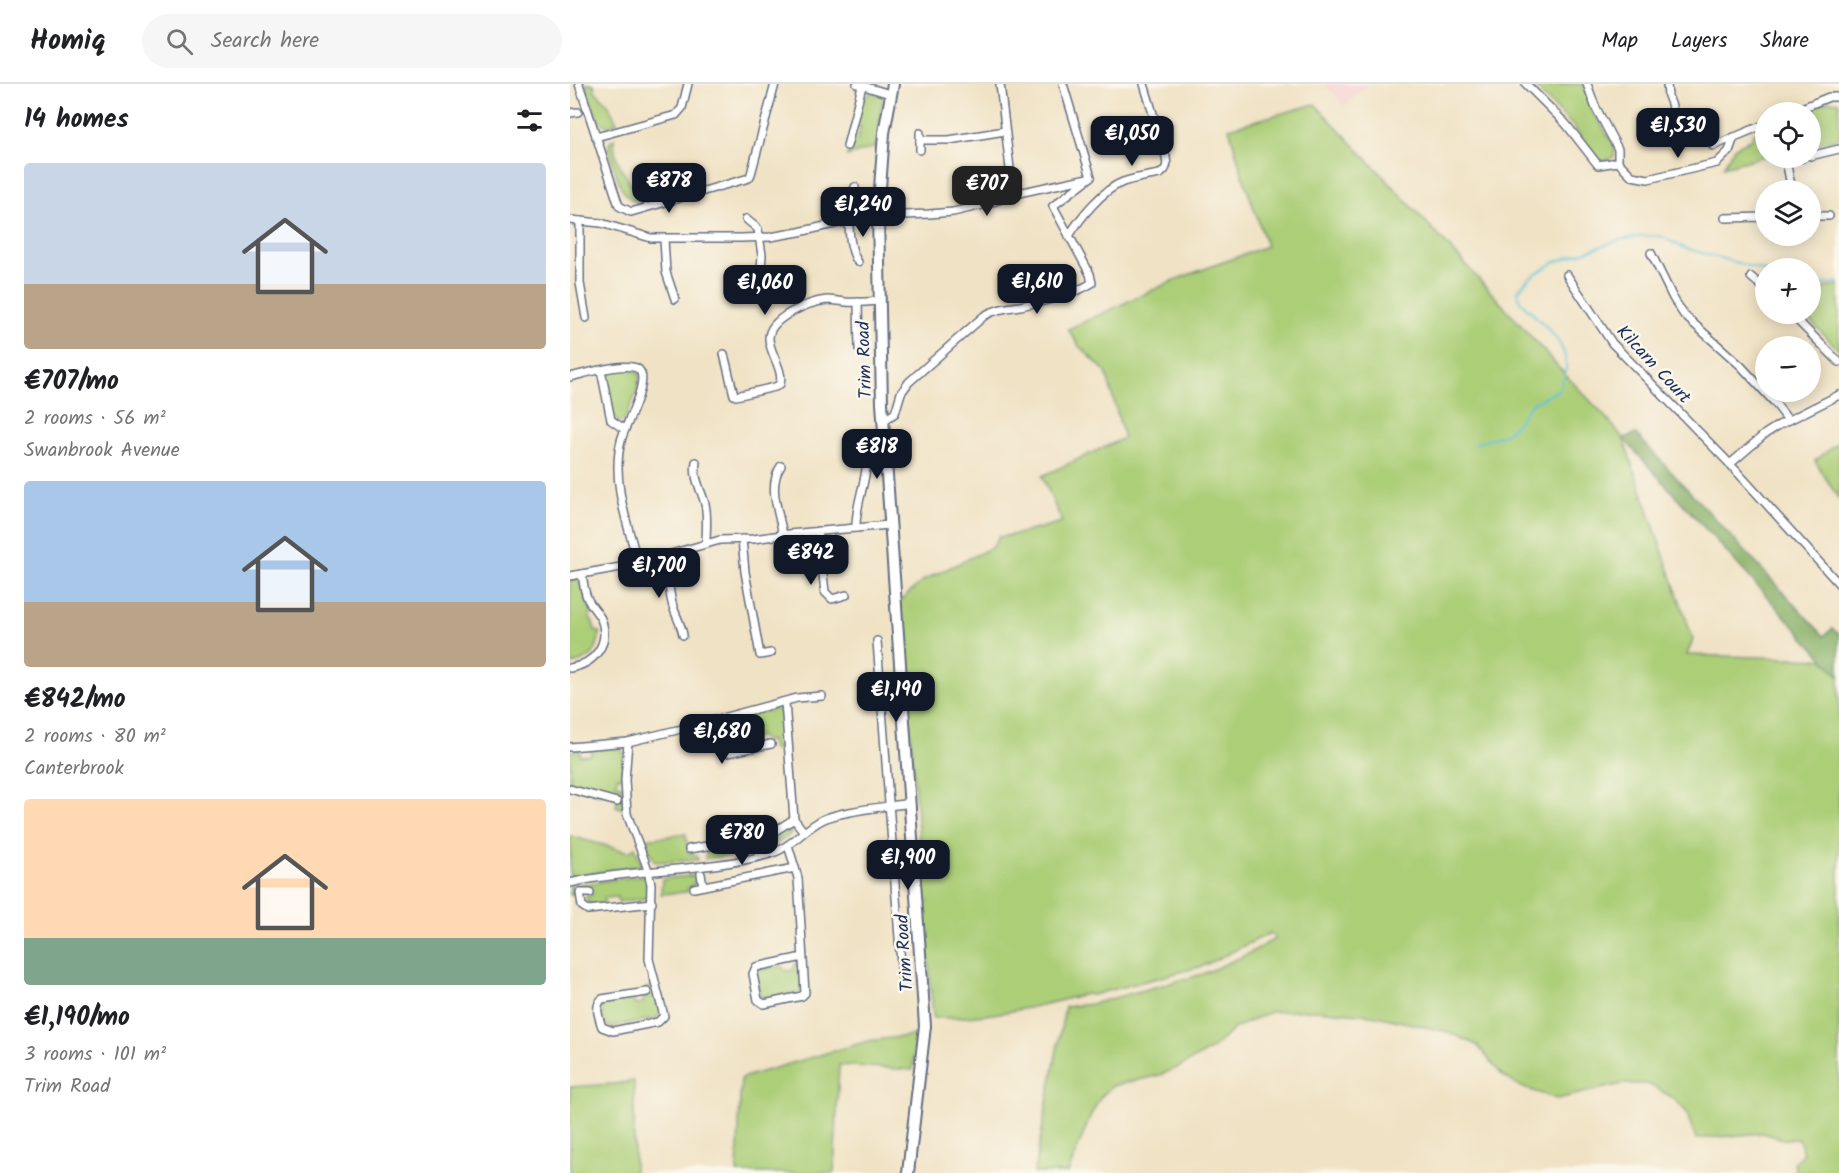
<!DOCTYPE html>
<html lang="en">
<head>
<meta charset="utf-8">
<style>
	body { margin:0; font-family:Kalam,sans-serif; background:#f6f6f6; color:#202124; height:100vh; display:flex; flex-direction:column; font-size:22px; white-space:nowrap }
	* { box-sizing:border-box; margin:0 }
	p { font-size:20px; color:#757577 }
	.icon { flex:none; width:33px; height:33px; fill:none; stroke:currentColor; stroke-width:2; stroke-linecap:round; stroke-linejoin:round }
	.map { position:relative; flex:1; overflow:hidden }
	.panel { display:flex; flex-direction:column; background:#fff; width:570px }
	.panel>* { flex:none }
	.controls { position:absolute; left:1185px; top:18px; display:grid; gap:12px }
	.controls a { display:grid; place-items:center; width:66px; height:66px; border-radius:50%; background:#fff; box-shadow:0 3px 15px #0003; font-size:30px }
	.price { position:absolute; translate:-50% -51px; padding:0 14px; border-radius:12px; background:#111827; color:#fff; font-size:20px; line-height:39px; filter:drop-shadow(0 2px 3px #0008) }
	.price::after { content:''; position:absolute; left:50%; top:36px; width:18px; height:14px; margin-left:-9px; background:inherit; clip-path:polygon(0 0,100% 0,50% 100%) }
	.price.active { background:#222; color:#fff }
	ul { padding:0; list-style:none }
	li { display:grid; align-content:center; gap:12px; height:318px; padding:0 24px }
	li span { display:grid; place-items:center; height:186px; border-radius:6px; color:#555 }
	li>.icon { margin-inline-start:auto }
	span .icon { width:108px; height:108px; fill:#fffc; stroke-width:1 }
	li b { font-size:26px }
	h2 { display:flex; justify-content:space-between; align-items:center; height:72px; padding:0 24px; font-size:26px }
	header { display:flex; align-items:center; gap:36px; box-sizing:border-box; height:84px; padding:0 30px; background:#fff; border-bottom:2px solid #e0e0e0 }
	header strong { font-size:28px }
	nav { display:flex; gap:33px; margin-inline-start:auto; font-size:21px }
	.search { width:420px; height:54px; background:#f6f6f6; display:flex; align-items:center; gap:15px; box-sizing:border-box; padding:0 21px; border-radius:33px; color:#757577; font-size:22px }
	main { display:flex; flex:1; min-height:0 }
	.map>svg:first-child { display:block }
</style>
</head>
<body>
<header>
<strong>Homiq</strong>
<div class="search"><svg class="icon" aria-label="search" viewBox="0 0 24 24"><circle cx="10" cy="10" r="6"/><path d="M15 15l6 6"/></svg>Search here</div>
<nav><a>Map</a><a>Layers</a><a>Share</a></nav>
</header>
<main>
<section class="panel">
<h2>14 homes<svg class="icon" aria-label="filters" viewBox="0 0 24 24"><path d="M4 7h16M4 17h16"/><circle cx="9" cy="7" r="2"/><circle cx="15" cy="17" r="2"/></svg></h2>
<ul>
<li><span style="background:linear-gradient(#c9d6e8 65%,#b9a48a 0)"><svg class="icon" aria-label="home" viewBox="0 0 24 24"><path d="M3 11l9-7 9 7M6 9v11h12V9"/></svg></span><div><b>€707/mo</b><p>2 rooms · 56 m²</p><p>Swanbrook Avenue</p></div></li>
<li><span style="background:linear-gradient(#a9c7e8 65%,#b9a48a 0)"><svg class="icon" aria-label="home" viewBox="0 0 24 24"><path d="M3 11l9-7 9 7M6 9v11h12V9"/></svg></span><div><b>€842/mo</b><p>2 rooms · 80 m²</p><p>Canterbrook</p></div></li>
<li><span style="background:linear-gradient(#ffd9b3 75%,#7fa58c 0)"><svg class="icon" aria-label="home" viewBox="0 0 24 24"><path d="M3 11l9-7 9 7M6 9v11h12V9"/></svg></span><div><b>€1,190/mo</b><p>3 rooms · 101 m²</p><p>Trim Road</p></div></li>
</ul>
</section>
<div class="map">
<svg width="1269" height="1089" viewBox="0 0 1269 1089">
	<rect width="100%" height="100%" fill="#fbf7ec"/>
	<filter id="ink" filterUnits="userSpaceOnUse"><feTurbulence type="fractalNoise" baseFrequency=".0167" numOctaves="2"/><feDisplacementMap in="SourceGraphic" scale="12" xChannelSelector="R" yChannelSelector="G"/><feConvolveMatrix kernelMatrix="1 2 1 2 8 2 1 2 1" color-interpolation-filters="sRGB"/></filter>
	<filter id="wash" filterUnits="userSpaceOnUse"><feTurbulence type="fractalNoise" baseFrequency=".008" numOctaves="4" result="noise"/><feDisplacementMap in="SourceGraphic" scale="24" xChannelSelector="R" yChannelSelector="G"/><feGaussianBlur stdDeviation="1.35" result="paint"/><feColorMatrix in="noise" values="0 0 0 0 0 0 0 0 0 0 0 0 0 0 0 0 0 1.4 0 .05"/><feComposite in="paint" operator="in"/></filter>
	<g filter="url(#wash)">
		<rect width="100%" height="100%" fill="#f0e2c4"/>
		<path fill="#f7cfd2" d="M755 0H799L775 22Z"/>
		<g fill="#acce77" stroke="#647e6a" stroke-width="1.5">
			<path d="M15 0H24L25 7 38 20 47 39 38 42 29 38Z"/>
			<path d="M962 0H1014L1023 28 1045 63 1044 73 1034 77 1028 76 1004 43Z"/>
			<path d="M303 8 313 12 306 63 277 72 282 56H287L291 43 285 41 293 14Z"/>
			<path d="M1258 17 1269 18V54L1241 61 1240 28H1232Z"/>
			<path d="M745 20C827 107 909 193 988 283 1010 307 1033 328 1053 354L1123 555 1117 571 1255 575 1269 592V1089H1226L1224 1079 1233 1069 1229 1055H1213L1193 1049 1126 1055 1116 1027 1102 1013 1078 1000H1052L987 1015 949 1002 932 991 907 961 878 948 802 931 744 926 700 928 665 944 642 965 609 983 590 991 542 1002 530 1014 520 1033 498 1089H464L495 923 522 920 633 890 678 870 705 855 700 849 633 882 522 911 516 910C466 923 415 935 363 934L330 517 354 496 423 463 429 453 448 450 492 438 472 392 554 354 536 288 509 262 498 245 607 195 697 162 673 93 659 44Z"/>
			<path d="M1195 44V72L1153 83 1165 63 1182 55 1184 49Z"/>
			<path d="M44 55C43 79 60 98 73 117 50 123 44 80 38 63L40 58Z"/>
			<path d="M1269 201V266L1233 230H1240L1241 207Z"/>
			<path d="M51 285H64L70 291 66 310 55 335 52 338 47 337 43 331 37 295C38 287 43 287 51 285Z"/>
			<path d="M1269 358V415L1245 377Z"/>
			<path d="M7 495C15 503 12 516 23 528L19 532 24 541 25 547 30 548C27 570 22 575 0 581V496Z"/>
			<path d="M204 625 211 627 212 630 215 663 203 666 201 656 196 658 189 652 184 654 181 660 158 665 151 661 150 644 154 637Z"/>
			<path d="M49 664 54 670 52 693H47L46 700 52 701 53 725 46 722 48 715 45 713 43 706 38 704 35 709 30 710 21 708 23 702 13 699 11 705 0 701V667L10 666V672L21 671V665Z"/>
			<path d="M219 744 224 746C206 768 161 771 135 775L136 768 139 766 202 756Z"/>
			<path d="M116 750 118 768 126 771 128 776 85 778 74 755Z"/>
			<path d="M0 752 59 768 65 763 72 781 0 793Z"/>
			<path d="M128 791 127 796 123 800 122 804 117 805V808L91 810 92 795Z"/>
			<path d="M68 792H76L78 809 76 814 48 818 47 813 34 814V820H18L16 811H22L21 803 5 804 6 809 0 811V802Z"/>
			<path d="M231 878 232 908 191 914 185 891 189 886 211 882 216 887 223 886 226 879Z"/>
			<path d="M82 902 91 929 87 934 41 943 34 940 31 924 33 920 58 915 63 916 65 921 73 919 74 914 78 912 76 904Z"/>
			<path d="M345 951 343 986 269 981 264 1089H167L171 994 298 957Z"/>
			<path d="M64 997V1089H0V1003L44 1000Z"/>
		</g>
		<path fill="#89b168" stroke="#527063" stroke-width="1.5" d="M1066 350 1254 552 1262 545 1269 550V592L1053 354Z"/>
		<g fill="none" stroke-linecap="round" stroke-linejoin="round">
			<g stroke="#5ac1d7" stroke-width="2">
				<path d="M1240 203 1269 198"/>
				<path d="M905 360 937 349 947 339 961 320 989 306C992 299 996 291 996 283 998 257 966 234 950 217L948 207 959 194 985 178 1049 156 1073 152H1090L1114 164 1196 187"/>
			</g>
		</g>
	</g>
	<g filter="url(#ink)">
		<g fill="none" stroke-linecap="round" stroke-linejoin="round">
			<g stroke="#666e82" stroke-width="10">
				<g id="street">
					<path d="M9 0 49 122 61 128 179 94 181 90 205 0"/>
					<path d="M287 0 320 10"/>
					<path d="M430 0 443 110"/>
					<path d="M493 0 521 93"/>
					<path d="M956 0 996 40 1028 81 1048 78"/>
					<path d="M1017 0 1025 22 1048 65V78L1062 92 1078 95 1147 79 1159 67 1164 53"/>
					<path d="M1097 0 1098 12 1102 22"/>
					<path d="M1222 28 1259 13H1269"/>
					<path d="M0 29 8 28"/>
					<path d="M26 53 106 31 112 24 118 0"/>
					<path d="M350 56H379L435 47"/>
					<path d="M277 62 292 2"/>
					<path d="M1143 62 1196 40"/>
					<path d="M350 66V49"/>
					<path d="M1240 72 1269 65"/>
					<path d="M285 103C276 119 277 163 288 178"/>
					<path d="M1222 106 1216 77 1232 74"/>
					<path d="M308 132 359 130 383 128 413 121 453 108 518 94"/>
					<path d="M1240 132H1259"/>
					<path d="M1155 134 1196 133"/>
					<path d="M176 135 188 145 192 171 191 185"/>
					<path d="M0 136 31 139 81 154H171L200 153 229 148 295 133H308"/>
					<path d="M10 137V199L16 234"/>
					<path d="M499 152C510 134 532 106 553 98 564 94 578 92 590 90 599 84 597 78 595 69L574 0"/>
					<path d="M94 155 96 188 105 215"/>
					<path d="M1081 169 1103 214 1114 231 1171 282 1205 319 1218 336"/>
					<path d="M997 191 1042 259 1160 380 1269 500"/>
					<path d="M1181 193 1196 206"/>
					<path d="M288 218 289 265"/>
					<path d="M1221 230 1269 278"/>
					<path d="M154 270 164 311 166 312 205 303 210 300C214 286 200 270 199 255 198 234 239 218 257 216 263 216 269 217 276 218 287 219 298 218 309 217"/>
					<path d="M31 286 41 336 54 345"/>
					<path d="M0 293C13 290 57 277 68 285 82 295 54 342 51 357 41 398 58 441 68 479"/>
					<path d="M313 337 325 329 331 309 339 298 414 232C425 225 437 224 450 222 473 217 501 212 522 199L520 190 483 122 521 93"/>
					<path d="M126 378C123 394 131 405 135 420 138 432 136 447 136 459"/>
					<path d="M1160 380 1195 350 1209 341 1269 311"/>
					<path d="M211 382C197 402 209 428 213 451"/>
					<path d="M286 444C285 413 305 384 293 353"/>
					<path d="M248 447 255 508 262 515 276 511"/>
					<path d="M172 455 175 488 190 571 201 569"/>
					<path d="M93 473C99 488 98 503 102 519 105 531 111 539 113 551"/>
					<path d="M0 492 62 481 150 456 183 455 219 450 319 441"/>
					<path d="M307 557 332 894"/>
					<path d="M0 584C24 580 41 560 31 535 28 529 23 524 20 519 14 511 14 500 12 491"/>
					<path d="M215 618 224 735 234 748"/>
					<path d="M145 635C146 648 143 664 157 669L201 660"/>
					<path d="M111 645 227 614 252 612"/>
					<path d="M58 658 55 696 57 730 77 783 81 800 79 875 94 932 88 938 43 947 32 943C29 934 24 922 32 915L77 908"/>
					<path d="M0 663 58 658 107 646"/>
					<path d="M0 705 47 718"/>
					<path d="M218 761 228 794 235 909 232 912 194 920 188 916 183 890 186 883 228 874"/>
					<path d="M119 765 197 752 224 735"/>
					<path d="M131 790 133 802"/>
					<path d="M0 799C66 784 135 788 200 770 221 764 234 744 254 735 274 726 317 723 340 719"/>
					<path d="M124 804 225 784"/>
					<path d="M20 809H10L12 822 18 826 82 819"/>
				</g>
			</g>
			<g stroke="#666e82" stroke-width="14">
				<path id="secondary" d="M323 0 314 49 308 132 312 319 355 942 338 1089"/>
			</g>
			<use href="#street" stroke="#fff" stroke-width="7"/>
			<use href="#secondary" stroke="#fff" stroke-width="10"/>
		</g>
	</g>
	<g text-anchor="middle" stroke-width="5" stroke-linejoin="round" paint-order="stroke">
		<g font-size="18" fill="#1b2f5e" stroke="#fbf7ec">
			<text transform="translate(294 276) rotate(-92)" y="6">Trim Road</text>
			<text transform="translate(1084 280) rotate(47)" y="6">Kilcarn Court</text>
			<text transform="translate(334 869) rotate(-94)" y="6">Trim Road</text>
		</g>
	</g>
</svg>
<div class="controls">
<a><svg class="icon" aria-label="locate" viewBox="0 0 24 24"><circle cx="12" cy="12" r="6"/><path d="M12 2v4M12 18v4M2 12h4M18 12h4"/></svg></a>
<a><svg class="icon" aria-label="layers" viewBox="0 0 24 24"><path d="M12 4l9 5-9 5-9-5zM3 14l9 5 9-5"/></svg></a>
<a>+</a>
<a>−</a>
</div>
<b class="price" style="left:1108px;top:75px">€1,530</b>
<b class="price" style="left:562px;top:83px">€1,050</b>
<b class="price" style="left:99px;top:130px">€878</b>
<b class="price active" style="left:417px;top:133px">€707</b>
<b class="price" style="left:293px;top:154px">€1,240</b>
<b class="price" style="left:467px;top:231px">€1,610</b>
<b class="price" style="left:195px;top:232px">€1,060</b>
<b class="price" style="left:307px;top:396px">€818</b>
<b class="price" style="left:241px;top:502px">€842</b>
<b class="price" style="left:89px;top:515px">€1,700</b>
<b class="price" style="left:326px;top:639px">€1,190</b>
<b class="price" style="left:152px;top:681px">€1,680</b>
<b class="price" style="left:172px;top:782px">€780</b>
<b class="price" style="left:338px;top:807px">€1,900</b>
</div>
</main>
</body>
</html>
